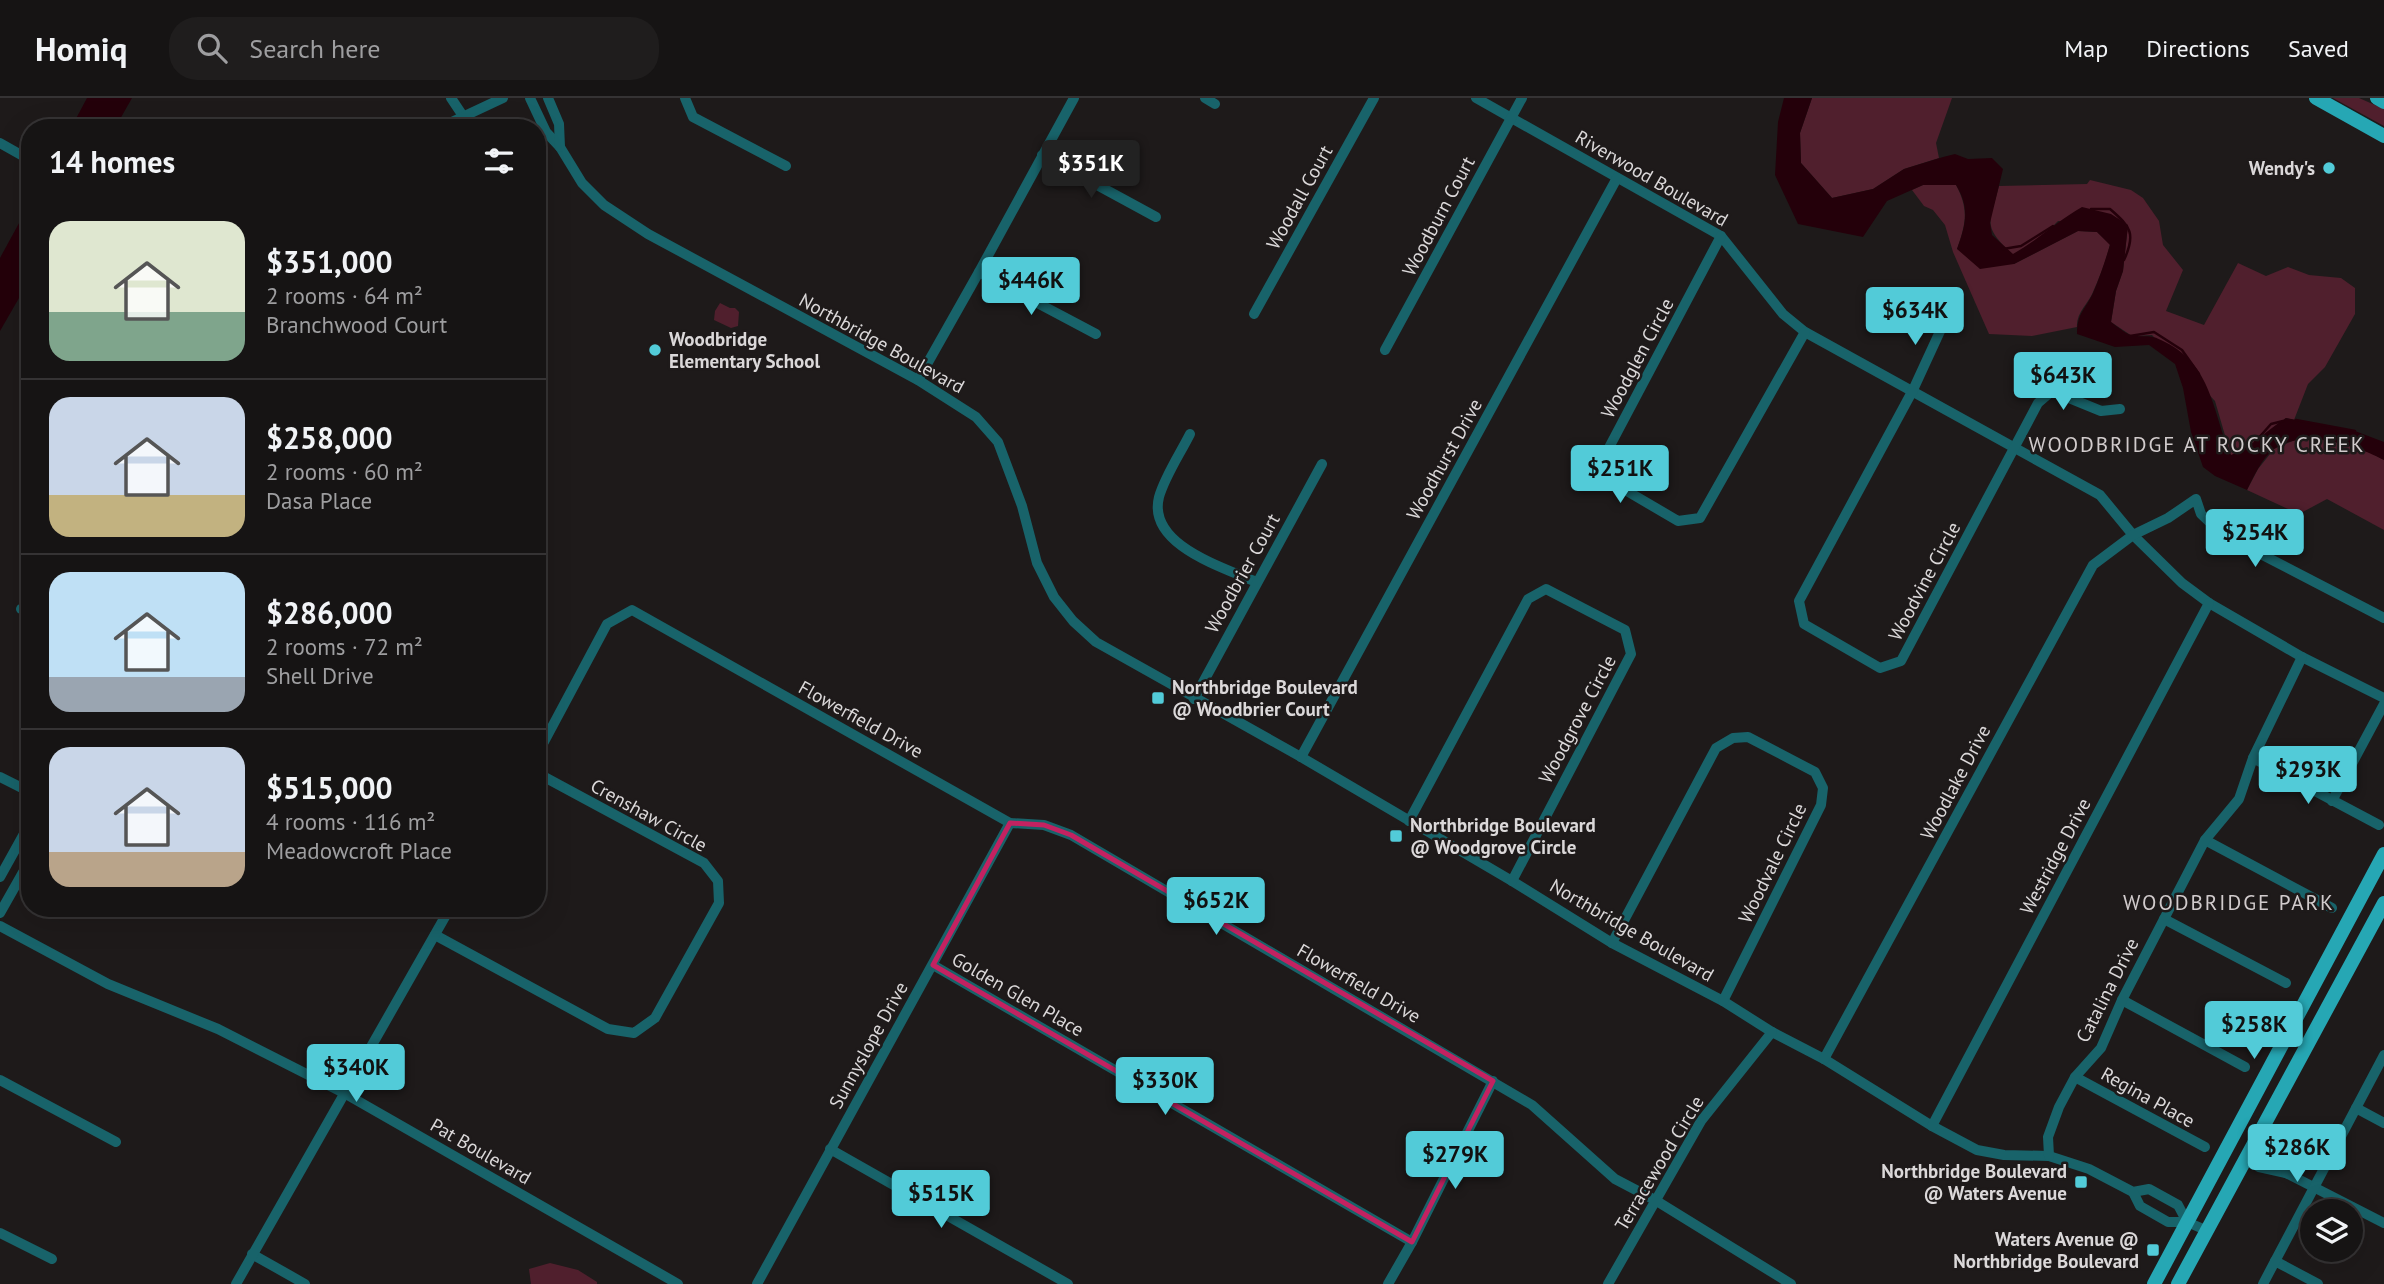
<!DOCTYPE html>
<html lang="en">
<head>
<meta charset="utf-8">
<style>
	body { margin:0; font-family:"PT Sans",sans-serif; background:#1f1d1d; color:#f1f3f6; height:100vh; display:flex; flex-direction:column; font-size:26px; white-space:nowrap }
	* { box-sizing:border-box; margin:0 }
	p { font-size:23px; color:#9e9ea0 }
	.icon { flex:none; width:38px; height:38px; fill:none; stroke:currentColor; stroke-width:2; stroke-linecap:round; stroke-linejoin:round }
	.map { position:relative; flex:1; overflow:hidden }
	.drawer { position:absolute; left:21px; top:21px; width:525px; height:798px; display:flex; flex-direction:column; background:#161414; border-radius:28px; box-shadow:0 7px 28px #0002,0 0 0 2px #353334 }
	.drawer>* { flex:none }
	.controls { position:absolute; left:2300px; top:1101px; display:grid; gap:14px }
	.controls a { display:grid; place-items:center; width:63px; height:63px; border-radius:50%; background:#161414; box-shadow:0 7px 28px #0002,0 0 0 2px #353334; font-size:35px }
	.price { position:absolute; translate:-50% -60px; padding:0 16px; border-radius:7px; background:#52cbd8; color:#111; font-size:23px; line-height:46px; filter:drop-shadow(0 2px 4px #0008) }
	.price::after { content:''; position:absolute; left:50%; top:42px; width:21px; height:16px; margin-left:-10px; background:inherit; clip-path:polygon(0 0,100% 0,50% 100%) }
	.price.current { background:#222; color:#fff }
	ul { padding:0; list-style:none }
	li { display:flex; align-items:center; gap:21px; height:175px; padding:0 28px }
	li+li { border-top:2px solid #353334 }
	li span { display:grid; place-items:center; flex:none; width:196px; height:140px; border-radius:21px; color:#555 }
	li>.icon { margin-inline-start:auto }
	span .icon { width:84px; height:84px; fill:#fffc; stroke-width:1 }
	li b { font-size:30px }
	h2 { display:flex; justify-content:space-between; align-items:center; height:84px; padding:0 28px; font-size:30px }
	header { display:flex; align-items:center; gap:42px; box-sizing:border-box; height:98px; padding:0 35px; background:#161414; border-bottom:2px solid #353334 }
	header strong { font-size:33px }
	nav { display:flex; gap:38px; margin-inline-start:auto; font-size:24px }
	.search { width:490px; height:63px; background:#1f1d1d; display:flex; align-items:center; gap:18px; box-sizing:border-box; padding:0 24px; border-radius:28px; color:#9e9ea0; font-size:26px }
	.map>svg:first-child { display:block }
</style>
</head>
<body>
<header>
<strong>Homiq</strong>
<div class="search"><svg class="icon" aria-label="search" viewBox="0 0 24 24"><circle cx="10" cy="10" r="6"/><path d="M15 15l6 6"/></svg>Search here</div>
<nav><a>Map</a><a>Directions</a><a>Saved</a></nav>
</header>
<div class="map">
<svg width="2384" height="1186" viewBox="0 0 2384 1186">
	<rect width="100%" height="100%" fill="#1e1a1a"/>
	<g fill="#501f2d">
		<path d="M1812 0H1952L1936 45 1939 60 1904 71 1873 91 1832 100 1801 65 1800 35Z"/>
		<path d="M2333 0H2359L2384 11V28Z"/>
		<path d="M2090 82 2131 92 2143 100 2159 123 2163 147 2183 172 2166 213 2204 227 2238 165 2266 178 2288 169 2309 177 2341 180 2355 190V216L2325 269 2308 286 2294 322 2286 320C2267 333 2252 349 2231 358L2215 303 2152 237 2132 238 2111 224 2116 193 2123 173 2128 127 2058 123 2041 140 2013 157C1982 127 1989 127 1999 88L2087 86Z"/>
		<path d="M1923 87H1956C1969 111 1966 126 1957 151L2014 166 2078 133 2097 134 2110 146C2106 163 2100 178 2093 194 2088 206 2076 215 2077 229L2032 238 1989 236 1953 154 1945 127 1933 112 1924 108 1912 92Z"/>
		<path d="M720 205 730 210H735L739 214 738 228 731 230 714 222 715 213Z"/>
		<path d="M2295 342H2328L2371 355 2384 362V432L2327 401 2299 416 2247 392 2258 371 2274 351Z"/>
		<path d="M550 1165 578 1172 597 1184V1186H531L529 1171Z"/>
	</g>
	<g fill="#24000a">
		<path d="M87 0H132L115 30H71Z"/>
		<path d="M1784 0H1812L1800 35 1801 65 1832 100 1873 91 1904 71 1943 59 1955 56 1968 61 1992 60 2003 71 1990 125 1992 137 2013 156C2037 143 2057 123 2082 109L2111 116 2128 127 2123 173 2116 193 2111 224C2118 229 2127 237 2134 238 2150 239 2150 236 2165 244 2213 268 2212 314 2231 357 2252 349 2267 332 2286 320L2355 333 2384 344V362C2356 347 2303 330 2274 351 2262 360 2254 378 2247 392L2215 378 2203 369 2191 334 2183 290 2175 266 2149 247 2115 249 2077 236C2077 215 2085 212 2093 195 2100 179 2105 163 2110 147L2097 134 2078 133 2014 166 1980 171 1957 151C1966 126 1970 110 1956 87H1923L1887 103 1863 139 1798 126 1775 77 1778 24Z"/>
		<path d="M30 105V181L0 233V160Z"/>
	</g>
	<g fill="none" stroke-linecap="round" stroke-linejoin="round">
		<g stroke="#24000a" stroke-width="2.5">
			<path d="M2091 111H2110C2131 129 2136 136 2124 162"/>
			<path d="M2003 151 2021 148 2053 128"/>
			<path d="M2130 238 2154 234 2182 252 2199 276"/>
			<path d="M2296 322 2355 333"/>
			<path d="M2255 344 2271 326 2283 323"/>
		</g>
		<g stroke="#18636a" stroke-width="10">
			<path d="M451 0 463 18"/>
			<path d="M530 0 546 34 560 49 582 85 604 107 648 136 918 282 976 319 998 344 1022 408 1037 465 1054 499 1073 523 1096 544 1301 659 1512 783 1612 845 1723 903 1772 934 1824 961 1932 1028 1977 1052 2004 1057 2049 1058 2089 1071 2133 1094 2149 1091 2178 1107 2187 1124"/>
			<path d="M548 0 559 26 560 49"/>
			<path d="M685 0 693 19 786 68"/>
			<path d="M1205 0 1215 6"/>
			<path d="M1476 0 1721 138 1783 216 1805 234 2100 397 2133 437 2182 485 2209 505 2302 559 2384 600"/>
			<path d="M439 30 503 0"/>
			<path d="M0 45 30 62"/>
			<path d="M1042 57 1156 119"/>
			<path d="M1721 138 1604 359 1615 386 1678 423 1700 420 1805 234"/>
			<path d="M979 174 1096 236"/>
			<path d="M1936 208 1942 229 1913 292 1799 503 1804 526 1880 570 1901 563 2038 305 2052 293 2101 313 2120 311"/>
			<path d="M1254 216 1374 0"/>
			<path d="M1385 252 1522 0"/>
			<path d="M918 282 979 174 1074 0"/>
			<path d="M1190 336C1180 356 1165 378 1159 399 1147 447 1223 469 1256 484"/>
			<path d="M21 511 30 515"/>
			<path d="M1194 601 1322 366"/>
			<path d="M537 657 607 526 632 512 1010 725 1044 727 1071 737 1532 1007 1615 1081 1655 1102 1791 1186"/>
			<path d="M1301 659 1617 80"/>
			<path d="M2253 660 2379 727"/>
			<path d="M0 679 30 694"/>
			<path d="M2332 703 2384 606"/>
			<path d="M1409 723 1528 501 1546 491 1625 532 1631 556 1512 783"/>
			<path d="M2205 742 2332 810"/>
			<path d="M0 779 30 725"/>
			<path d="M0 815 30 762"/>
			<path d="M2164 821 2286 885"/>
			<path d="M0 828 108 886 218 931 344 995 678 1186"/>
			<path d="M435 837 608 931 634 935 655 920 719 805 718 783 704 765 537 675"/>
			<path d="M1612 845 1716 650 1733 640 1748 639 1815 674 1823 690 1821 707 1723 903"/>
			<path d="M933 867 1412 1144"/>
			<path d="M2122 902 2245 969"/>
			<path d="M1824 961 2093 467 2133 437 2168 420 2196 401 2201 416 2222 436 2384 520"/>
			<path d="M2075 979 2205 1049"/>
			<path d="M0 982 116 1044"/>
			<path d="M2356 1010 2384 1025"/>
			<path d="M1932 1028 2209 505"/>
			<path d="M830 1051 1068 1186"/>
			<path d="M2049 1058 2048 1039 2059 1009 2075 979 2101 950 2122 902 2205 742 2239 701 2253 660 2302 559"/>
			<path d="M2246 1059 2259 1069 2286 1075C2277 1061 2264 1058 2255 1043"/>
			<path d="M2286 1075 2384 1125"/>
			<path d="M2133 1094 2140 1108 2168 1124H2187L2208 1133"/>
			<path d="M0 1135 52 1161"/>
			<path d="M252 1156 305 1186"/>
			<path d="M2275 1163 2318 1186"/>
			<path d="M236 1186 450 810"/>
			<path d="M757 1186 1010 725"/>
			<path d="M1388 1186 1412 1144 1493 983"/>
			<path d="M1608 1186 1701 1023 1772 934"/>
			<path d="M2263 1186 2384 957"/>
		</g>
		<g stroke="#26a7b4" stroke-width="14">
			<path d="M2316 0 2384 38"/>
			<path d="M2377 0 2384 4"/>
			<path d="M2154 1186 2384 756"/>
			<path d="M2178 1186 2384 805"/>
		</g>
	</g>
	<path fill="none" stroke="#c32261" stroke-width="5" stroke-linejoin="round" d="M1010 725 1044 727 1071 737 1493 983 1412 1144 933 867Z"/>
	<g fill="#52cbd8" stroke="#1e1a1a" stroke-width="2.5">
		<circle cx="2329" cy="70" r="7"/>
		<circle cx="655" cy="252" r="7"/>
		<rect x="1151" y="593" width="14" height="14" rx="3.5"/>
		<rect x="1389" y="731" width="14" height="14" rx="3.5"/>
		<rect x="2074" y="1077" width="14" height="14" rx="3.5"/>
		<rect x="2146" y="1145" width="14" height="14" rx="3.5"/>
	</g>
	<g text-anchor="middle" stroke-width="5" stroke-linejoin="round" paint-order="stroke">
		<g font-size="19" font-weight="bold" fill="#dbd8d9" stroke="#1e1a1a" text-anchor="end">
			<text x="2315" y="77">Wendy's</text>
			<text x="669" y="248" text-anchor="start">Woodbridge<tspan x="669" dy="22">Elementary School</tspan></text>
			<text x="1172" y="596" text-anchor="start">Northbridge Boulevard<tspan x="1172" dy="22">@ Woodbrier Court</tspan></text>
			<text x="1410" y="734" text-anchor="start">Northbridge Boulevard<tspan x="1410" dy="22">@ Woodgrove Circle</tspan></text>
			<text x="2067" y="1080">Northbridge Boulevard<tspan x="2067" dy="22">@ Waters Avenue</tspan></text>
			<text x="2139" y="1148">Waters Avenue @<tspan x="2139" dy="22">Northbridge Boulevard</tspan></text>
		</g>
		<g font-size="19" fill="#dbd8d9" stroke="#1e1a1a">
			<text transform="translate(1652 80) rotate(30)" y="7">Riverwood Boulevard</text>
			<text transform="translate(1299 99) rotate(-61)" y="7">Woodall Court</text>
			<text transform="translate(1438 118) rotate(-62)" y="7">Woodburn Court</text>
			<text transform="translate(882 245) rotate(29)" y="7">Northbridge Boulevard</text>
			<text transform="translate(1637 260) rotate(-62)" y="7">Woodglen Circle</text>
			<text transform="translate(1444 361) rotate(-61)" y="7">Woodhurst Drive</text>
			<text transform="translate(1242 475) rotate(-61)" y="7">Woodbrier Court</text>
			<text transform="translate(1924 483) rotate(-62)" y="7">Woodvine Circle</text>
			<text transform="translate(861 621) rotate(29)" y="7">Flowerfield Drive</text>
			<text transform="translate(1577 621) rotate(-62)" y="7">Woodgrove Circle</text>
			<text transform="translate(1955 684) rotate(-62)" y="7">Woodlake Drive</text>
			<text transform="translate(649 717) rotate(29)" y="7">Crenshaw Circle</text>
			<text transform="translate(2055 758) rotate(-62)" y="7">Westridge Drive</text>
			<text transform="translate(1772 765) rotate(-64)" y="7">Woodvale Circle</text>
			<text transform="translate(1632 832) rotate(30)" y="7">Northbridge Boulevard</text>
			<text transform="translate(1359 885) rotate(30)" y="7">Flowerfield Drive</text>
			<text transform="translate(2107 892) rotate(-63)" y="7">Catalina Drive</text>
			<text transform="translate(1018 896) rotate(30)" y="7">Golden Glen Place</text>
			<text transform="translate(868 947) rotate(-61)" y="7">Sunnyslope Drive</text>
			<text transform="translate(2148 999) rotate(29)" y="7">Regina Place</text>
			<text transform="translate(481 1053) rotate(30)" y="7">Pat Boulevard</text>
			<text transform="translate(1659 1065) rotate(-59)" y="7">Terracewood Circle</text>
		</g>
		<g font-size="21" letter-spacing="2" fill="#d1cbcc" stroke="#1e1a1a">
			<text x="2197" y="354">WOODBRIDGE AT ROCKY CREEK</text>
			<text x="2229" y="812">WOODBRIDGE PARK</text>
		</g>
	</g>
</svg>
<div class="controls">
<a><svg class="icon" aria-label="layers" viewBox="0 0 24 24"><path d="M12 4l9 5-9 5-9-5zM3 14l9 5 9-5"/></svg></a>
</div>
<b class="price current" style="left:1091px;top:102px">$351K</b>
<b class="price" style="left:1031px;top:219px">$446K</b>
<b class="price" style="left:1915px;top:249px">$634K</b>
<b class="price" style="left:2063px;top:314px">$643K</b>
<b class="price" style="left:1620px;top:407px">$251K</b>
<b class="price" style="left:2255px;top:471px">$254K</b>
<b class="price" style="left:2308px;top:708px">$293K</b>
<b class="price" style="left:1216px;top:839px">$652K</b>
<b class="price" style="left:2254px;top:963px">$258K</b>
<b class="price" style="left:356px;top:1006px">$340K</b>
<b class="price" style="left:1165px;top:1019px">$330K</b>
<b class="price" style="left:2297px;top:1086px">$286K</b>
<b class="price" style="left:1455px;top:1093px">$279K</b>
<b class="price" style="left:941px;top:1132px">$515K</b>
<section class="drawer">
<h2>14 homes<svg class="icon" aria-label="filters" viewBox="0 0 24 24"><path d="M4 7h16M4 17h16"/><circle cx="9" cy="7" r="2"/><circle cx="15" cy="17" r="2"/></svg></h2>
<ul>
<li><span style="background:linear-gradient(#dfe7d0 65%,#7fa58c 0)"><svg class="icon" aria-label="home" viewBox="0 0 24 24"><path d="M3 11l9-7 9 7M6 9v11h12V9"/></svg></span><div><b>$351,000</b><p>2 rooms · 64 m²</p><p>Branchwood Court</p></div></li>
<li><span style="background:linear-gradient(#c9d6e8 70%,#c2b280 0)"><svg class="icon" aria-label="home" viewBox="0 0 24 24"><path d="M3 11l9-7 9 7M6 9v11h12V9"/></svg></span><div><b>$258,000</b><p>2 rooms · 60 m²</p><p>Dasa Place</p></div></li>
<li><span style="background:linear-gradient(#bfe0f5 75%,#9aa5b1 0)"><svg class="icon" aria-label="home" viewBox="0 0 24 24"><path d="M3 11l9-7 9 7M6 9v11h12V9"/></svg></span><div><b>$286,000</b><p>2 rooms · 72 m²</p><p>Shell Drive</p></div></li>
<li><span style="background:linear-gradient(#c9d6e8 75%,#b9a48a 0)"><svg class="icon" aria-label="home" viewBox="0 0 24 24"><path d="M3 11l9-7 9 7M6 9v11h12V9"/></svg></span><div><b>$515,000</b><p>4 rooms · 116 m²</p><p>Meadowcroft Place</p></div></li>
</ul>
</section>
</div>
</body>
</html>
